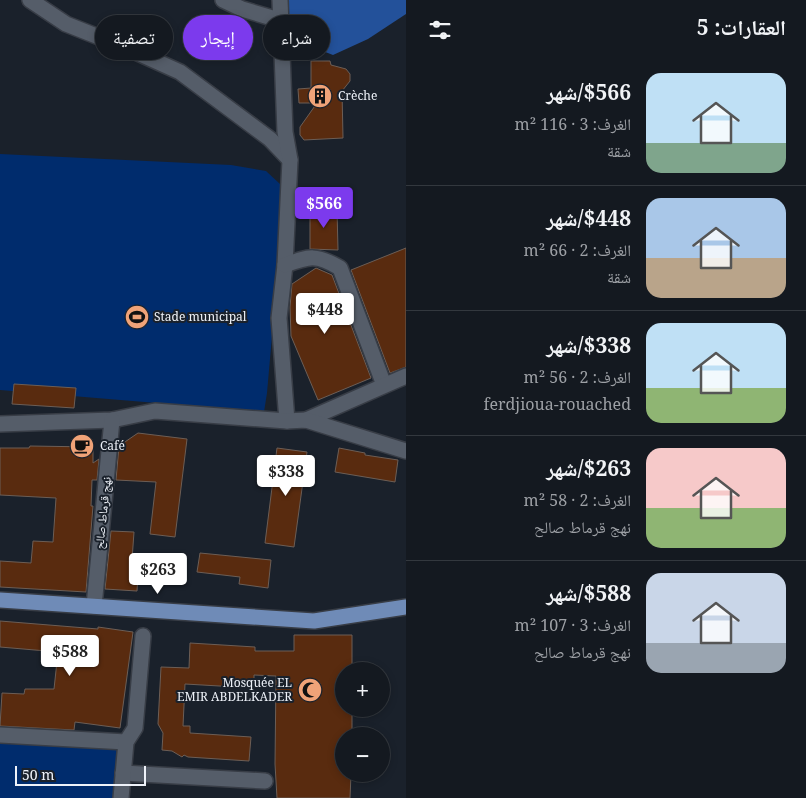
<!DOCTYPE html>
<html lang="ar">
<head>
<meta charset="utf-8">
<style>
	body { margin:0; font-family:"Noto Serif","Noto Naskh Arabic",serif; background:#21262d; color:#f1f3f6; direction:rtl; height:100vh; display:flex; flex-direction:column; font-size:19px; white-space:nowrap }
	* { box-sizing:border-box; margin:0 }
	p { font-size:16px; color:#9da0a5 }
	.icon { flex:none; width:28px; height:28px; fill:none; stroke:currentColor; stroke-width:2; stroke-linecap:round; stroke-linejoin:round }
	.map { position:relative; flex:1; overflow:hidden; direction:ltr }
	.panel { display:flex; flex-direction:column; background:#141920; width:400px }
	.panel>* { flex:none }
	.guide { position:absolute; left:15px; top:15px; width:315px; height:45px; direction:rtl; display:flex; gap:10px }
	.buttons { position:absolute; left:335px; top:662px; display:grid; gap:10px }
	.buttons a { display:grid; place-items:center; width:55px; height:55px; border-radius:50%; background:#141920; box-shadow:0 2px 8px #0003,0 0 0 1px #33383e; font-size:25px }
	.scale { position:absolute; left:15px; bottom:12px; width:131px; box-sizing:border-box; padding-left:5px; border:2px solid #eef2f9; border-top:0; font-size:14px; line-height:18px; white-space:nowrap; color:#eef2f9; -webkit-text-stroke:4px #1a212b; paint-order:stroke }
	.price { position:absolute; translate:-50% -42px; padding:0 11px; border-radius:5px; background:#fff; color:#222; font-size:16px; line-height:32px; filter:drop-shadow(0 1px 2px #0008) }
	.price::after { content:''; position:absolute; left:50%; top:30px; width:15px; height:11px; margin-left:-8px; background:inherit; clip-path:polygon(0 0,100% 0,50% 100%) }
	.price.selected { background:#7c3aed; color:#fff }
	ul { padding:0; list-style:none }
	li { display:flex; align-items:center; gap:15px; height:125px; padding:0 20px }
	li+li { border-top:1px solid #33383e }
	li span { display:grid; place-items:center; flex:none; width:140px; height:100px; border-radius:15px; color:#555 }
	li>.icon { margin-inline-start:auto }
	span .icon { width:60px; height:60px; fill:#fffc; stroke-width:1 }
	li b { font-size:21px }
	h2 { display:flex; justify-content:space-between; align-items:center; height:60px; padding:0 20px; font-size:21px }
	.chip { padding:0 18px; border-radius:22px; background:#141920; box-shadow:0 2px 8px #0003,0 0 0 1px #33383e; font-size:18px; line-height:45px }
	.chip.selected { background:#7c3aed; color:#fff }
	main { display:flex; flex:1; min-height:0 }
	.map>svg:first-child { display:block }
</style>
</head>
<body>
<main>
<section class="panel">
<h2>العقارات: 5<svg class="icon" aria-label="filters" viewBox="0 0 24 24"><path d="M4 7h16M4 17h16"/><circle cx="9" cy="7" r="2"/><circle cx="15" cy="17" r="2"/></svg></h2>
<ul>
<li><span style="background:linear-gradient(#bfe0f5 70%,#7fa58c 0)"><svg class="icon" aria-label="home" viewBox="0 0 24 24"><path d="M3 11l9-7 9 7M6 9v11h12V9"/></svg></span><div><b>$566/شهر</b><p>الغرف: 3 · 116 m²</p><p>شقة</p></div></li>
<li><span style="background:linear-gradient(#a9c7e8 60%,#b9a48a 0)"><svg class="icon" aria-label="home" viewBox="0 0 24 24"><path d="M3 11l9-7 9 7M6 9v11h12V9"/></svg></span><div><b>$448/شهر</b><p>الغرف: 2 · 66 m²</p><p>شقة</p></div></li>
<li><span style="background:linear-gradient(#bfe0f5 65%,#8fb573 0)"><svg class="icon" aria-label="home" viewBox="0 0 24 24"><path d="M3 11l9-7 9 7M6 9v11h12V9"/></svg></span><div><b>$338/شهر</b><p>الغرف: 2 · 56 m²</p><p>ferdjioua-rouached</p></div></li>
<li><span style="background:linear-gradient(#f6c9c9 60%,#8fb573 0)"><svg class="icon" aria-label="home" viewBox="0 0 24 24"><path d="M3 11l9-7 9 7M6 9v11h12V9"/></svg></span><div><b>$263/شهر</b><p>الغرف: 2 · 58 m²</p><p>نهج قرماط صالح</p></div></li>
<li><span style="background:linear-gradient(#c9d6e8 70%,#9aa5b1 0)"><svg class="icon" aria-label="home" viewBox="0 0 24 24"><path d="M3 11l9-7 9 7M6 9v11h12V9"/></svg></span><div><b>$588/شهر</b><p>الغرف: 3 · 107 m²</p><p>نهج قرماط صالح</p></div></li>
</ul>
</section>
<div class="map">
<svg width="406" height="798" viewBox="0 0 406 798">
	<rect width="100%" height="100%" fill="#1a212b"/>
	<g fill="#002c6d">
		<path d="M0 154 231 165 266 171 280 184V245L267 393 264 412 0 390Z"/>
		<path d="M0 743 117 748 115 798H0Z"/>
	</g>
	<path fill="#23519a" d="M281 0H406V14L368 39 333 55 302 43 280 14Z"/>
	<g fill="#592b0f" stroke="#6c5e56">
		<path d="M311 61H330L331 65 346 69 350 74V81L342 91 343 138 304 140 300 135V127L317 103H299L298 89 311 88Z"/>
		<path d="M310 209H337L338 250 310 249Z"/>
		<path d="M406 248V367L390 373 351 270Z"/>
		<path d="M316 268 332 275 371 378 318 400 291 336 290 307 292 284Z"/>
		<path d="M14 384 76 388 74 408 12 404Z"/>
		<path d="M138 433 187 439 175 537 150 534 156 482 116 480 119 446Z"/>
		<path d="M30 446 93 447V463L99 459 97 480H92L91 506H93L86 592 0 587V561L31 563 33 541 53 542 56 498 0 495V448H29Z"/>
		<path d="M277 448 307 452 294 547 265 543Z"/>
		<path d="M339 448 365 453V455L398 460 395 482 335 472Z"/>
		<path d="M111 531 134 532 132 560H139L137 591 105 589Z"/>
		<path d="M200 553 271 560 268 588 239 584 240 577 197 572Z"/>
		<path d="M0 621 98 629V627L133 632 120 728 75 722 74 730 0 726 2 693 24 694 25 689H54L58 652 0 647Z"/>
		<path d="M294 635H352V671H344V709H352V736H344V774H351L350 798H277L275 764 276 676 254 675V688L185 684 183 726H190V733L251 737 249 761 188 757 184 755 182 757 172 751 162 750 163 733 158 724 161 667 189 668 190 643 255 647V651H294Z"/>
	</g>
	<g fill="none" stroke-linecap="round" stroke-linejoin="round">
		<g stroke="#383d46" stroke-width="18">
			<g id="minor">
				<path d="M30 0 66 24 129 49 180 72 270 139 290 160"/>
				<path d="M223 0 242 9 279 20 282 26"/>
				<path d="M280 0 285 132 290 160 285 265 279 318 287 421"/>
				<path d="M285 265C310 256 316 254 340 268L384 385"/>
				<path d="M306 420 406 376"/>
				<path d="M0 424 112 420 155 411 287 421 306 420 406 451"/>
				<path d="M94 606 112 420"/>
				<path d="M0 735 126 742"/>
				<path d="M123 773 265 781"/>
				<path d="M121 798 126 742 135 728 143 636"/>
			</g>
		</g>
		<g stroke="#383d46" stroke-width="18">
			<path id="major" d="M0 600 314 621 406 607"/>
		</g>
		<use href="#minor" stroke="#555d69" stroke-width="15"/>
		<use href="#major" stroke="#6f8bb7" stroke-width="15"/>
	</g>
	<defs>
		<g id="building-disc" transform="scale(1.25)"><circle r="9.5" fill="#f0a378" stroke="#1a212b"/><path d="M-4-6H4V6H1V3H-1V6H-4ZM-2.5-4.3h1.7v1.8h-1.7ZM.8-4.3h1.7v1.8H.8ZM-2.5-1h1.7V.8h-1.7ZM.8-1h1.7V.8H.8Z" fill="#111"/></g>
		<g id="stadium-disc" transform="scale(1.25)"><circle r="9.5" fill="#f0a378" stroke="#1a212b"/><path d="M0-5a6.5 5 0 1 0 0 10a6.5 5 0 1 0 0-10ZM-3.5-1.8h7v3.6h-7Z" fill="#111"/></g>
		<g id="cafe-disc" transform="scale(1.25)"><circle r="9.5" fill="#f0a378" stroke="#1a212b"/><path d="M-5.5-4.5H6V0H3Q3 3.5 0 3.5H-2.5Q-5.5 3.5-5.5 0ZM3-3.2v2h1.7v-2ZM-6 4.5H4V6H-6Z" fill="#111"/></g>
		<g id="mosque-disc" transform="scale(1.25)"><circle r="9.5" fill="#f0a378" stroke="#1a212b"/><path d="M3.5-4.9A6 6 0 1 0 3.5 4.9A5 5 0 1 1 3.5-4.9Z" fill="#111"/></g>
	</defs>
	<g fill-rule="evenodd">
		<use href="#building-disc" x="320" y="96"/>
		<use href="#stadium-disc" x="137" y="317"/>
		<use href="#cafe-disc" x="82" y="446"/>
		<use href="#mosque-disc" x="310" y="690"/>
	</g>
	<g text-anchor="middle" stroke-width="4" stroke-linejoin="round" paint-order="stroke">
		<g font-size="12" fill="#eef2f9" stroke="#1a212b" text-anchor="start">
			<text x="338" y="100">Crèche</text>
			<text x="154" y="321">Stade municipal</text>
			<text x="100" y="450">Café</text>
			<text x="292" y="687" text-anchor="end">Mosquée EL<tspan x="292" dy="14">EMIR ABDELKADER</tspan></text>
		</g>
		<g font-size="12" fill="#eef2f9" stroke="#1a212b">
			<text transform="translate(103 513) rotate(-84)" y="4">نهج قرماط صالح</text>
		</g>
	</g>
</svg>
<div class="buttons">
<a>+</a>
<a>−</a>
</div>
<div class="scale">50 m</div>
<b class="price selected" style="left:324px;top:229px">$566</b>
<b class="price" style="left:325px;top:335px">$448</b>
<b class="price" style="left:286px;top:497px">$338</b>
<b class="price" style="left:158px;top:595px">$263</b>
<b class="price" style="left:70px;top:677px">$588</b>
<div class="guide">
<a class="chip">شراء</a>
<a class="chip selected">إيجار</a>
<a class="chip">تصفية</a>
</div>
</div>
</main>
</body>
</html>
